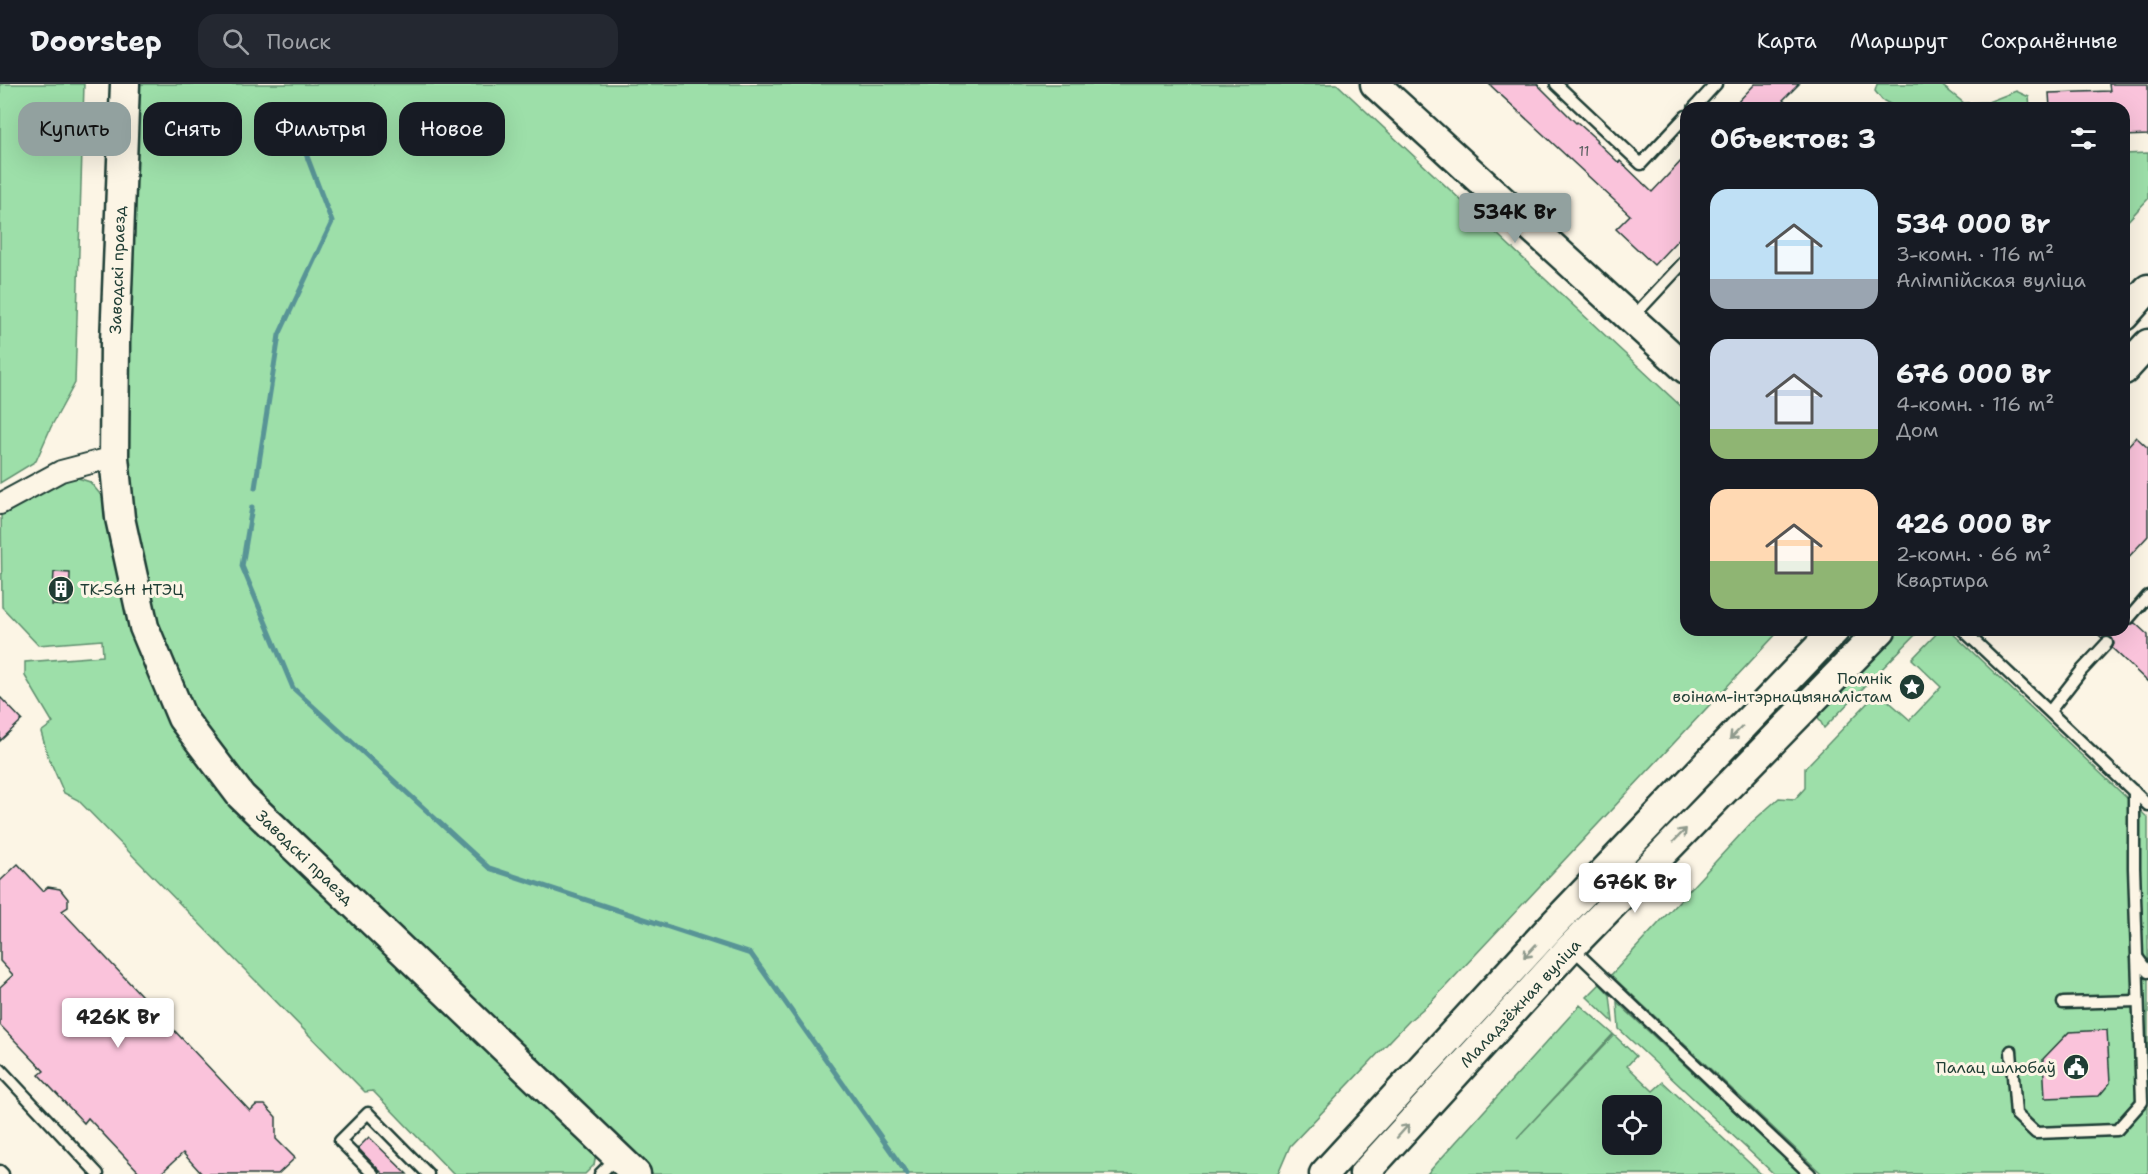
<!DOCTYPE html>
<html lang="ru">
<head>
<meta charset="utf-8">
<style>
	body { margin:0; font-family:"Shantell Sans",sans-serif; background:#242831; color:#f1f3f6; height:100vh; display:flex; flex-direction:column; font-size:22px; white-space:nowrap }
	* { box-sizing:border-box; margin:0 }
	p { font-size:20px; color:#9ea1a6 }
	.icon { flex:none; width:33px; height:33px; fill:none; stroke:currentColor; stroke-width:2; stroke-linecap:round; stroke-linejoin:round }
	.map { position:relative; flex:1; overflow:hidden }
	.drawer { position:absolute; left:1680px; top:18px; width:450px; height:534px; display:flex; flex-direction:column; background:#171b24; border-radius:18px; box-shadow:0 6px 24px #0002 }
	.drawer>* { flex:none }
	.top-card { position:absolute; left:18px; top:18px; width:570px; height:54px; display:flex; gap:12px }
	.tools { position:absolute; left:1602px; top:1011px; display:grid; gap:12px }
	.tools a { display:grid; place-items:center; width:60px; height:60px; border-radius:12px; background:#171b24; box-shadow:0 6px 24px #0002; font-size:30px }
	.price { position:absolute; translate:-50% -51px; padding:0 14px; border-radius:6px; background:#fff; color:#222; font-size:20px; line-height:39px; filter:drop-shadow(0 2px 3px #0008) }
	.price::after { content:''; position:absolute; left:50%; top:36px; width:18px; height:14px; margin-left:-9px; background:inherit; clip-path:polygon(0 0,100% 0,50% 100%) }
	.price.active { background:#92a19f; color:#111 }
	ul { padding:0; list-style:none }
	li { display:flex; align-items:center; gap:18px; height:150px; padding:0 30px }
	li span { display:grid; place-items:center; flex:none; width:168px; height:120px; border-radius:18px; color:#555 }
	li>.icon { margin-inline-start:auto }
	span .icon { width:72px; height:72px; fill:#fffc; stroke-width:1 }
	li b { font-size:26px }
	h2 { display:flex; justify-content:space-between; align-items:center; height:72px; padding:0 30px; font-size:26px }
	.pill { padding:0 21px; border-radius:18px; background:#171b24; box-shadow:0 6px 24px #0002; font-size:21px; line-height:54px }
	.pill.active { background:#92a19f; color:#111 }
	header { display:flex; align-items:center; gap:36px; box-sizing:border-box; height:84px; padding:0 30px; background:#171b24; border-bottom:2px solid #363941 }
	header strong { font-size:28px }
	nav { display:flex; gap:33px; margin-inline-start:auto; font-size:21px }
	.search { width:420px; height:54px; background:#242831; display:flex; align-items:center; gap:15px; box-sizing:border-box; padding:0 21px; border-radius:18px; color:#9ea1a6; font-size:22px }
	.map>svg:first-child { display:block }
</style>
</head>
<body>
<header>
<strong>Doorstep</strong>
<div class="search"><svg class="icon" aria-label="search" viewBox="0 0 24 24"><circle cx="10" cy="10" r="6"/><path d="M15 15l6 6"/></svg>Поиск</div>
<nav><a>Карта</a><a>Маршрут</a><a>Сохранённые</a></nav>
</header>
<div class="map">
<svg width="2148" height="1090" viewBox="0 0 2148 1090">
	<rect width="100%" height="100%" fill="#fcf5e5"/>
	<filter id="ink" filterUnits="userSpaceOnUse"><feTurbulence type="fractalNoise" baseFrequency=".0167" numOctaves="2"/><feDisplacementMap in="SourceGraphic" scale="12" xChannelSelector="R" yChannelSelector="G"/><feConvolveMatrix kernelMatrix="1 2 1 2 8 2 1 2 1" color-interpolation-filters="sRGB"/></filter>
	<g filter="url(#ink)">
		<g fill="#9ddfa9" stroke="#5e8e6e" stroke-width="1.5" fill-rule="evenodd">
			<path d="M0 0H84L75 299 51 343 36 377 0 399Z"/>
			<path d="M138 0H1337L1686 327V546H1780L1431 918 1410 936 1290 1062 1278 1090H652L247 705 192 628 153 543 128 433 124 260Z"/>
			<path d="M1877 0H1940L1964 19 1988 18 2016 7 2029 13 2030 24H1892L1894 22 1882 16 1875 7Z"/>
			<path d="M2148 69V115L2124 141V70Z"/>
			<path d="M72 392 90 398 105 416 109 456 133 546 175 639 596 1070 594 1081 585 1090H453L373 1007 365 1008 78 716 64 709 48 672 41 648 53 639 25 592V578L103 572 102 556 38 561 2 523 1 425Z"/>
			<path d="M1895 546H1920L1824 644 1818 633 1821 621Z"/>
			<path d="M1940 546H1949L2148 734V1090H1822L1611 891 1751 739 1779 714 1795 715 1805 704V684L1878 608 1910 636 1941 603 1912 575Z"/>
			<path d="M1600 900 1610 911 1613 938 1587 913Z"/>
			<path d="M1617 918 1632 932 1801 1090H1774L1619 945Z"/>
			<path d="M1580 921 1613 950 1517 1054 1614 951 1636 972 1627 982 1653 1007 1663 998 1761 1090H1427ZM1612 1022H1652V1060H1612Z"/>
		</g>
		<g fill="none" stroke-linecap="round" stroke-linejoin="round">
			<g stroke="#589496" stroke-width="5">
				<path d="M255 404 279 251 332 138 300 54"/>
				<path d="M252 423 242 482 293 604 489 784 751 870 907 1090"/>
			</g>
		</g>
		<g fill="#fac3db" stroke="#1f3d34" stroke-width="1.5">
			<path d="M1489 0H1537L1576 39 1577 38 1597 56 1596 57 1619 79 1620 77 1652 108 1686 72V147L1654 181 1616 145 1630 131Z"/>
			<path d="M1755 0H1799L1783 16 1791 24H1732Z"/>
			<path d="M2109 0H2148V51L2124 52V24H2050L2049 9 2110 7Z"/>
			<path d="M2136 353 2148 364V452L2124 478V366Z"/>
			<path d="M54 488 70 489 69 522 52 521Z"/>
			<path d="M2124 539 2128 541 2135 539 2148 551V598L2112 564 2114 560 2112 554 2108 552 2102 554 2093 546H2124Z"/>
			<path d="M0 613 22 636 0 657Z"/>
			<path d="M18 780 43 807 48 803 60 805 68 815V823L62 827 250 1027 256 1021H265L276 1033V1055L295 1074 278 1090H202L183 1069 160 1090H141L88 1034 84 1039 39 991 44 987 0 941V903L13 891 0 877V797Z"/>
			<path d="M2107 946 2110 999 2099 1012 2045 1014 2043 975 2069 948Z"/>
			<path d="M369 1053 407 1090H383L379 1086 358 1064Z"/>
		</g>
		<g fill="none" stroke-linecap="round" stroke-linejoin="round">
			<g stroke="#1f3d34" stroke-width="15">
				<g id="lane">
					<path d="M1556 0 1641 80 1686 32"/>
					<path d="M1694 24 1716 0"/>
					<path d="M1631 235 1686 176"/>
					<path d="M2129 534 2148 512"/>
					<path d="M1963 546 2148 721"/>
					<path d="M2050 627 2082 586 2107 559"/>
					<path d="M1571 863 1810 1090"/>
					<path d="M2137 873 2148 888"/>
					<path d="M2063 919 2138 917"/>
					<path d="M2011 967 2016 1030 2036 1049 2117 1046 2142 1018 2134 784V707"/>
					<path d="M0 985 98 1090"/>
					<path d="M0 1087 3 1090"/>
					<path d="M373 1090 340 1057 368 1029 428 1090"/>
					<path d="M600 1090 618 1072"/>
				</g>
			</g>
			<g stroke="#1f3d34" stroke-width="24">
				<path id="street" d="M0 420 61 387 114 373"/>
			</g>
			<g stroke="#1f3d34" stroke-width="33">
				<g id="secondary">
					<path d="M125 0 115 258 114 373 120 434 144 543 182 634 241 712 636 1090"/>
					<path d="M1375 0 1686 285"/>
					<path d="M2124 232 2148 205"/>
					<path d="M2124 286 2148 260"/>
					<path d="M1324 1090 1551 843 1835 546"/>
					<path d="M1364 1090 1571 863 1881 546"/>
				</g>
			</g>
			<use href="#lane" stroke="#fcf5e5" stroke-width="10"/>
			<use href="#street" stroke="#fcf5e5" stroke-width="20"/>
			<use href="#secondary" stroke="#fcf5e5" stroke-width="28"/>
		</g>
		<defs><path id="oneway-shaft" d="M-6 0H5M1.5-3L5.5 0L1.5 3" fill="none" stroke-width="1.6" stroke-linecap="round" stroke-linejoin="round" transform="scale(1.5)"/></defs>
		<g stroke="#8e998c">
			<use href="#oneway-shaft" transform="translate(1736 649) rotate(134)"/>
			<use href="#oneway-shaft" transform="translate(1680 751) rotate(-46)"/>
			<use href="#oneway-shaft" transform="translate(1530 867) rotate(133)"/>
			<use href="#oneway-shaft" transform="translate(1403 1047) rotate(-48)"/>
		</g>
	</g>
	<defs>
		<g id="building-disc" transform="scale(1.35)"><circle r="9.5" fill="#1f3d34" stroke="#fcf5e5"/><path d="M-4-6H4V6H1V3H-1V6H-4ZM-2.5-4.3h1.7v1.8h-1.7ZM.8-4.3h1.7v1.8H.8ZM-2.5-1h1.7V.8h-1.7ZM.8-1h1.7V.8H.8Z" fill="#fff"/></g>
		<g id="sight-disc" transform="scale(1.35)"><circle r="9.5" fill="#1f3d34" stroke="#fcf5e5"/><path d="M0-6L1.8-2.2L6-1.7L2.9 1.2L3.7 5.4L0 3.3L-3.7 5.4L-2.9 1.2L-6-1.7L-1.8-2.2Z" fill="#fff"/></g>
		<g id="civic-disc" transform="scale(1.35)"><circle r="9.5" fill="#1f3d34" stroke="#fcf5e5"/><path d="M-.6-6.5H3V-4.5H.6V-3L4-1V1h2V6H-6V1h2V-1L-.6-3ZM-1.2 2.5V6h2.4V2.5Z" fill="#fff"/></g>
	</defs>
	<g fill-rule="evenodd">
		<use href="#building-disc" x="61" y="505"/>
		<use href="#sight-disc" x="1912" y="603"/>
		<use href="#civic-disc" x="2076" y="983"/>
	</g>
	<g text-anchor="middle" stroke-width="6" stroke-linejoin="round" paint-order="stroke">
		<g font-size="14" fill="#565e5e">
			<text x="1584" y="72">11</text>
		</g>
		<g font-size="16" fill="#1f3d34" stroke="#fcf5e5">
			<text transform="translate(117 186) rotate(-88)" y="6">Заводскі праезд</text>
			<text transform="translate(305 773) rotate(44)" y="6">Заводскі праезд</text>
			<text transform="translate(1520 919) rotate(-47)" y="6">Маладзёжная вуліца</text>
		</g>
		<g font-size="16" fill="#1f3d34" stroke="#fcf5e5" text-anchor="end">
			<text x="80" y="511" text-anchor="start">ТК-56Н НТЭЦ</text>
			<text x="1892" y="600">Помнік<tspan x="1892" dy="18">воінам-інтэрнацыяналістам</tspan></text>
			<text x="2056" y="989">Палац шлюбаў</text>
		</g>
	</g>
</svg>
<div class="tools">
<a><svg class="icon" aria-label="locate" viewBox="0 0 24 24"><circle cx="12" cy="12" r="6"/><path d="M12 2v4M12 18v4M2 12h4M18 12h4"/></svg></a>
</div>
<b class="price active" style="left:1515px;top:160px">534K Br</b>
<b class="price" style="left:1635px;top:830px">676K Br</b>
<b class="price" style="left:118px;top:965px">426K Br</b>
<div class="top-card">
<a class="pill active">Купить</a>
<a class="pill">Снять</a>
<a class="pill">Фильтры</a>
<a class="pill">Новое</a>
</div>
<section class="drawer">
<h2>Объектов: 3<svg class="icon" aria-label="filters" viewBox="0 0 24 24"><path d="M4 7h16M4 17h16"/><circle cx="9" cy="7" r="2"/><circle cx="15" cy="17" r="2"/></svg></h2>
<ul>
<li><span style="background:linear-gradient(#bfe0f5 75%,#9aa5b1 0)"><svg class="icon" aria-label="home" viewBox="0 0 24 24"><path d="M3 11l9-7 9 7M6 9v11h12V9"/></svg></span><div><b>534 000 Br</b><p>3-комн. · 116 m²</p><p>Алімпійская вуліца</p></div></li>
<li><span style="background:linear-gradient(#c9d6e8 75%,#8fb573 0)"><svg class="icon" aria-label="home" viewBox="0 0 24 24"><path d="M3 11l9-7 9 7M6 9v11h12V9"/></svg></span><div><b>676 000 Br</b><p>4-комн. · 116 m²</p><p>Дом</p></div></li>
<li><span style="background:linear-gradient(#ffd9b3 60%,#8fb573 0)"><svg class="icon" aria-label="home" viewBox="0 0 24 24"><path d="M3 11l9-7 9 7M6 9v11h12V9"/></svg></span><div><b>426 000 Br</b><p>2-комн. · 66 m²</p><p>Квартира</p></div></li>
</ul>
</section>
</div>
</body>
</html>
